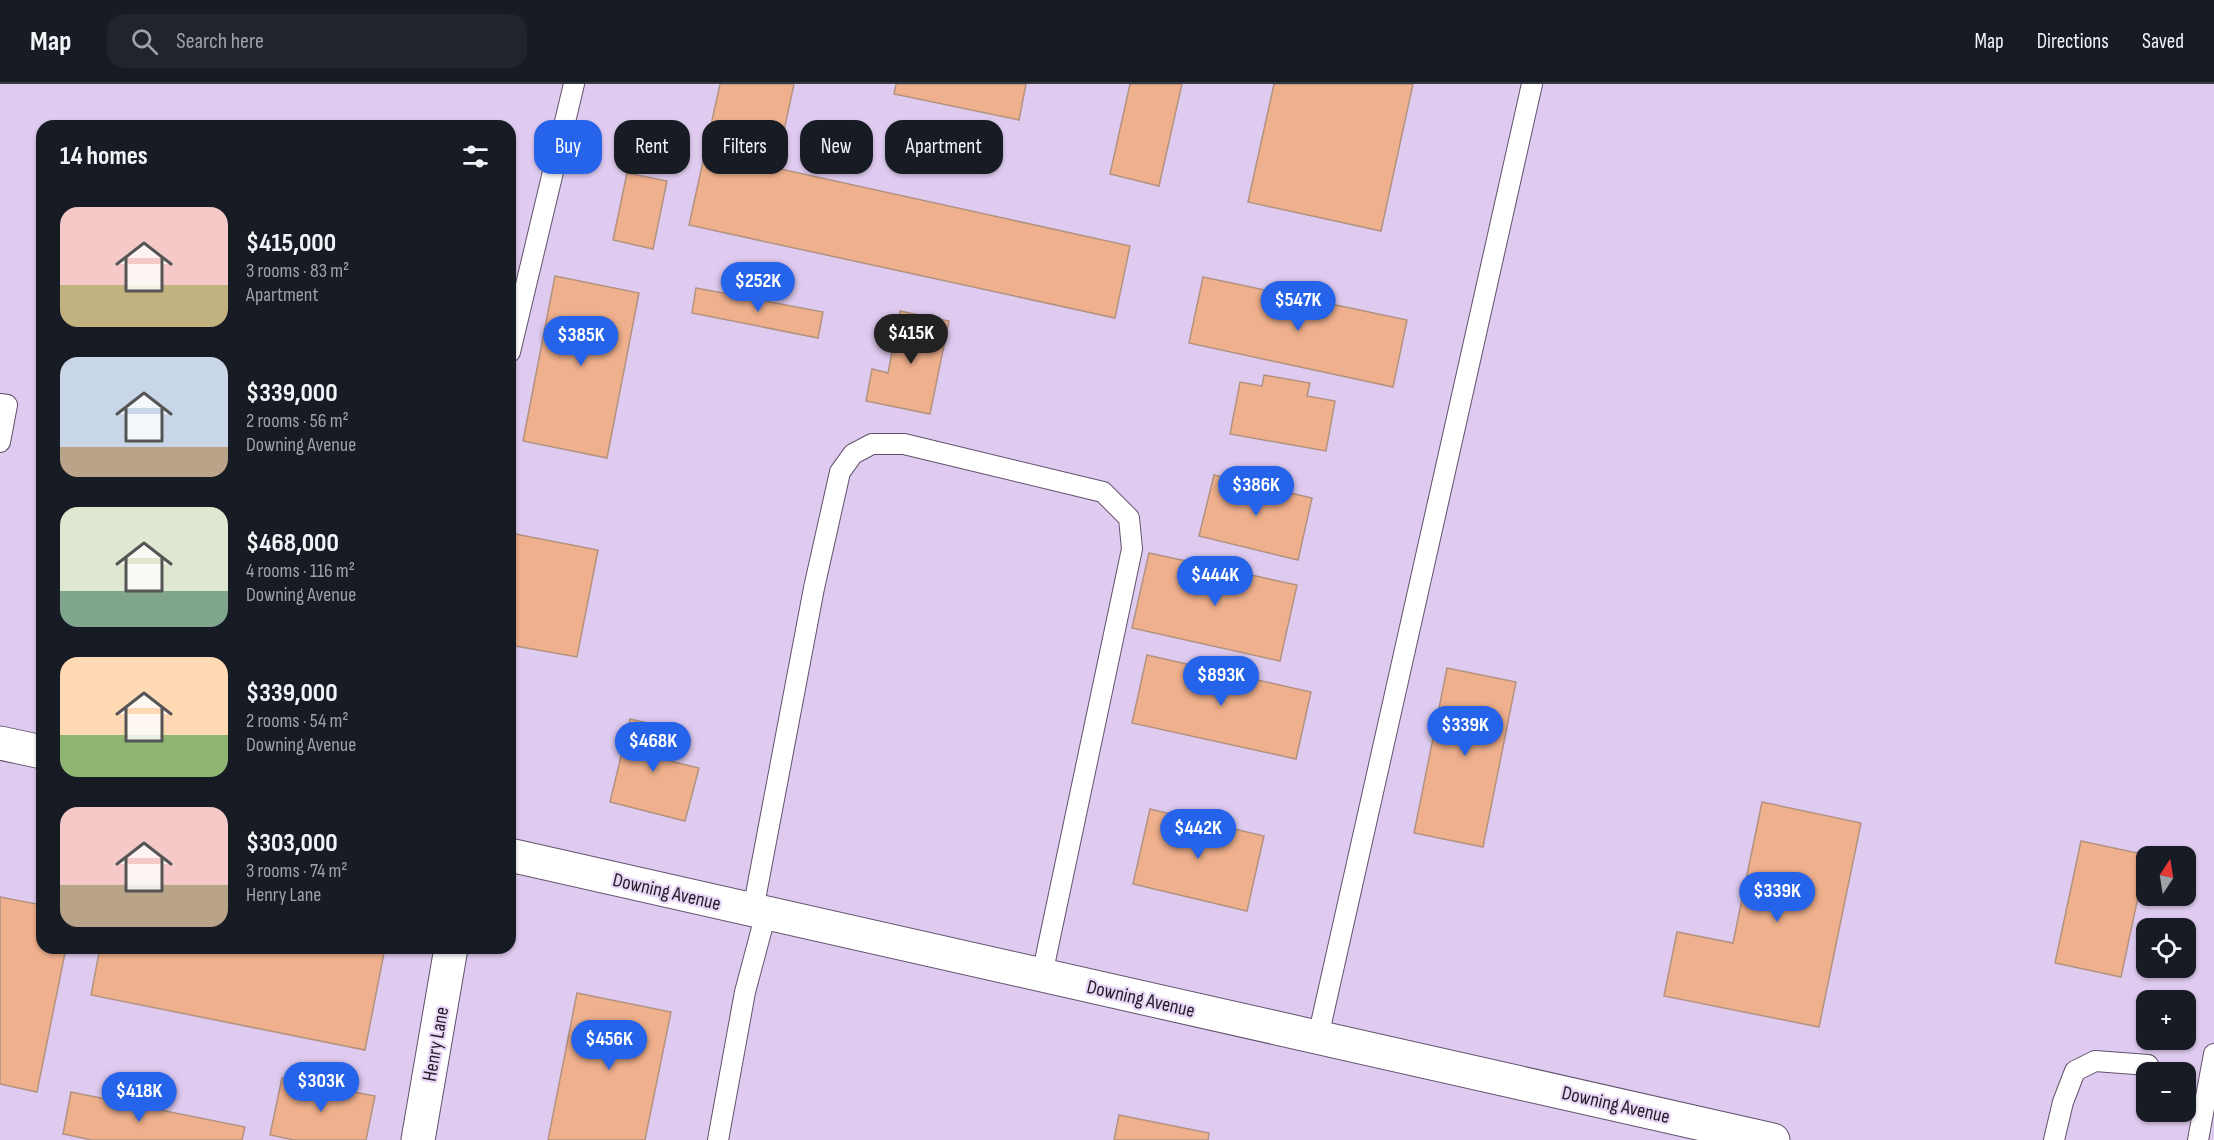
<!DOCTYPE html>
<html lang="en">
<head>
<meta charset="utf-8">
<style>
	body { margin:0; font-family:"Sofia Sans Condensed",sans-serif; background:#20242c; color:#f1f3f6; height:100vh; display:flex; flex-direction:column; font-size:22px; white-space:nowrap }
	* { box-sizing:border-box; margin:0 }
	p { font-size:20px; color:#9ea1a6 }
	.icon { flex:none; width:33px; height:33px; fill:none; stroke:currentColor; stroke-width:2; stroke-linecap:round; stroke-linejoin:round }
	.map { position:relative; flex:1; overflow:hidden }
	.drawer { position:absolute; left:36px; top:36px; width:480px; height:834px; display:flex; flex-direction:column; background:#171b24; border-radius:18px; box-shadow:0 2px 4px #0004 }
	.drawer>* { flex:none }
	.guide { position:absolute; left:534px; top:36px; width:570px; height:54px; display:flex; gap:12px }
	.needle { width:39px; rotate:12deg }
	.buttons { position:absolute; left:2136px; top:762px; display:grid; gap:12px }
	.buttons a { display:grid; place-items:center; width:60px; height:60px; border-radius:12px; background:#171b24; box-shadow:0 2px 4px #0004; font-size:30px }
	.price { position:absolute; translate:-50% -51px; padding:0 14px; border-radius:21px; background:#2563eb; color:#fff; font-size:20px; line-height:39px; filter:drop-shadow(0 2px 3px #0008) }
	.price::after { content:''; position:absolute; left:50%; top:36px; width:18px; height:14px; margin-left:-9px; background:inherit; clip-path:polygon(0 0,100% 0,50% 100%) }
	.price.on { background:#222; color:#fff }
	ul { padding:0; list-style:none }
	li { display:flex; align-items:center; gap:18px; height:150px; padding:0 24px }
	li span { display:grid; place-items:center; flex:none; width:168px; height:120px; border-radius:18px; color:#555 }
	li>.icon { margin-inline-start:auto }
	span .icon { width:72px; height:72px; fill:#fffc; stroke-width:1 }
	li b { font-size:26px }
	h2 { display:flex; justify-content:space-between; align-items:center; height:72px; padding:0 24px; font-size:26px }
	.chip { padding:0 21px; border-radius:18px; background:#171b24; box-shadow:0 2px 4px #0004; font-size:21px; line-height:54px }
	.chip.on { background:#2563eb; color:#fff }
	header { display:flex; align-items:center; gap:36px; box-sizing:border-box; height:84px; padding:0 30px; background:#171b24; border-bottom:2px solid #363941 }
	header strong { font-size:28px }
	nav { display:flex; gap:33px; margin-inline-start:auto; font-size:21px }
	.search { width:420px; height:54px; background:#20242c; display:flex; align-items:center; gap:15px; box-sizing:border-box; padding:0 21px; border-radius:18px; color:#9ea1a6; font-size:22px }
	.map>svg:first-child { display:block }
</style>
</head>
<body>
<header>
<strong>Map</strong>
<div class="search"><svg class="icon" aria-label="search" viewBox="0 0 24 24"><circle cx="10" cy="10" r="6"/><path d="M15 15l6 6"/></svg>Search here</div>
<nav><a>Map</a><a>Directions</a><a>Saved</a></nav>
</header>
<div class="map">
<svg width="2214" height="1056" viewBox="0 0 2214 1056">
	<rect width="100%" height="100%" fill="#e8d7f6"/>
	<path fill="#dfcbf0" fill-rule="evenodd" d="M0 0H2214V1056H0ZM42 42H510V864H42ZM2146 772H2186V812H2146ZM2146 844H2186V884H2146ZM2146 916H2186V956H2146ZM2146 988H2186V1028H2146Z"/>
	<g fill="#efb08d" stroke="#b29281" stroke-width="1.5">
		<path d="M720 0H794L776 84 1130 162 1115 234 689 141Z"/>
		<path d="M896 0H1026L1019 36 894 10Z"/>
		<path d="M1130 0H1182L1159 102 1110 90Z"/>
		<path d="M1274 0H1413L1381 147 1248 118Z"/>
		<path d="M627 89 667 97 653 165 613 156Z"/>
		<path d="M555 192 639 209 607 374 523 357Z"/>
		<path d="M1203 193 1407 236 1393 303 1189 259Z"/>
		<path d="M696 204 823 228 818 254 692 229Z"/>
		<path d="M900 227 949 237 930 330 866 317 872 285 888 289Z"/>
		<path d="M1264 291 1310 299 1307 312 1335 317 1326 367 1230 350 1240 298 1262 302Z"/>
		<path d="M1214 391 1312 414 1298 476 1199 452Z"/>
		<path d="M510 449 598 466 577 573 510 561Z"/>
		<path d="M1149 469 1297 501 1280 577 1132 544Z"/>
		<path d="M1147 571 1311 608 1296 675 1132 639Z"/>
		<path d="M1447 584 1516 598 1483 763 1414 749Z"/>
		<path d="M630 635 678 646 670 677 699 684 685 737 610 718Z"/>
		<path d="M1762 718 1861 739 1819 943 1664 912 1677 848 1733 859Z"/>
		<path d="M1150 725 1264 752 1247 827 1133 800Z"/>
		<path d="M2081 757 2147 771 2121 893 2055 879Z"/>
		<path d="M0 813 42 821V864H66L37 1008 0 1000Z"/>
		<path d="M100 864H385L365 966 91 911Z"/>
		<path d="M577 909 671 928 645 1056H548Z"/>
		<path d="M282 994 375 1012 366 1056H294L270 1051Z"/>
		<path d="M71 1008 245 1043 242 1056H92L63 1050Z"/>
		<path d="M1119 1031 1209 1049 1208 1056H1114Z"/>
	</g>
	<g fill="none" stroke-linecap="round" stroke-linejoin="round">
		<g stroke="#61526c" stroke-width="22">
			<g id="service">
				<path d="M510 268 574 0"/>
				<path d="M0 320 7 321 0 358"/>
				<path d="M753 826 814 504 840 388 853 370 872 360H904L1103 408 1129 434 1132 465 1042 891"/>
				<path d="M1318 953 1532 0"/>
				<path d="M718 1056 745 908 766 829"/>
				<path d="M2054 1056 2063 1018 2075 987 2095 977 2148 981"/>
				<path d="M2198 1056 2214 970"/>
			</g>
		</g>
		<g stroke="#61526c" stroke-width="35">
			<g id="minor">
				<path d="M0 659 42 668"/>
				<path d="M510 771 1773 1056"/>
				<path d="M418 1056 451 864"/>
			</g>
		</g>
		<use href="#service" stroke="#fff" stroke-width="20"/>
		<use href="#minor" stroke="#fff" stroke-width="33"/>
	</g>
	<g text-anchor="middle" stroke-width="4.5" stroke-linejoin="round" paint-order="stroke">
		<g font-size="20" fill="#26202b" stroke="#e8d7f6">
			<text transform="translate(667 807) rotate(13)" y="7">Downing Avenue</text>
			<text transform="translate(1141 914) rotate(13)" y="7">Downing Avenue</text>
			<text transform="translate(435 960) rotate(-80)" y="7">Henry Lane</text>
			<text transform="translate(1616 1020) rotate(13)" y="7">Downing Avenue</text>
		</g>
	</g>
</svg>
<div class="buttons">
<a><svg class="needle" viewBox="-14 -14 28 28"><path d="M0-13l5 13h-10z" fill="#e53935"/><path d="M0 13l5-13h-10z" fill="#9ea1a6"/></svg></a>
<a><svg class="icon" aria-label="locate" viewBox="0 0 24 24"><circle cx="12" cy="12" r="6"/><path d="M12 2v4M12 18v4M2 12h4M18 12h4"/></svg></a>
<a>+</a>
<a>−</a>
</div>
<b class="price" style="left:758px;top:229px">$252K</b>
<b class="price" style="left:1298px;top:248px">$547K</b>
<b class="price on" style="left:911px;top:281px">$415K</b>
<b class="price" style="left:581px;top:283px">$385K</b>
<b class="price" style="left:1256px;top:433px">$386K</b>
<b class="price" style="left:1215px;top:523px">$444K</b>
<b class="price" style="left:1221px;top:623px">$893K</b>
<b class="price" style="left:1465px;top:673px">$339K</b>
<b class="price" style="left:653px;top:689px">$468K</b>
<b class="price" style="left:1198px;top:776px">$442K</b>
<b class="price" style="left:1777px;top:839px">$339K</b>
<b class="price" style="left:609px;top:987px">$456K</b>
<b class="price" style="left:321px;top:1029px">$303K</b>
<b class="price" style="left:139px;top:1039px">$418K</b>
<div class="guide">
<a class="chip on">Buy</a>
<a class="chip">Rent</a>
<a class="chip">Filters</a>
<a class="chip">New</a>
<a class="chip">Apartment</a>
</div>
<section class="drawer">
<h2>14 homes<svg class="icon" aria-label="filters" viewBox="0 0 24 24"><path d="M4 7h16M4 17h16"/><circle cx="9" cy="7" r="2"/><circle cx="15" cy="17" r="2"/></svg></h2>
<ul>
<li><span style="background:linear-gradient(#f6c9c9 65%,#c2b280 0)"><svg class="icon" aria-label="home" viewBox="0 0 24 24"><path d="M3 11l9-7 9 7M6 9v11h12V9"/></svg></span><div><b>$415,000</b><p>3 rooms · 83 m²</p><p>Apartment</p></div></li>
<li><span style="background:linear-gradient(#c9d6e8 75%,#b9a48a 0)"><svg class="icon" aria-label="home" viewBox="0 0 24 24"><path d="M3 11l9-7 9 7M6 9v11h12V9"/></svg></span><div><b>$339,000</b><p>2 rooms · 56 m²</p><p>Downing Avenue</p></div></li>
<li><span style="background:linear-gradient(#dfe7d0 70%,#7fa58c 0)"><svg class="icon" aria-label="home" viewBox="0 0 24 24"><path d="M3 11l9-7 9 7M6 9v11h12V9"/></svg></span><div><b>$468,000</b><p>4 rooms · 116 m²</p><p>Downing Avenue</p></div></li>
<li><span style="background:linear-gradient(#ffd9b3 65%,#8fb573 0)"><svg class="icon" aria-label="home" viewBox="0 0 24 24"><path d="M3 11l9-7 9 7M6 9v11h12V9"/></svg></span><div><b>$339,000</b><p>2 rooms · 54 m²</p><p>Downing Avenue</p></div></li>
<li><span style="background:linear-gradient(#f6c9c9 65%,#b9a48a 0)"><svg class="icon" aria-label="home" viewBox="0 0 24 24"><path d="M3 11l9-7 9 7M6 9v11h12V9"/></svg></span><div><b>$303,000</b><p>3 rooms · 74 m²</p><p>Henry Lane</p></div></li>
</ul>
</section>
</div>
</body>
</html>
